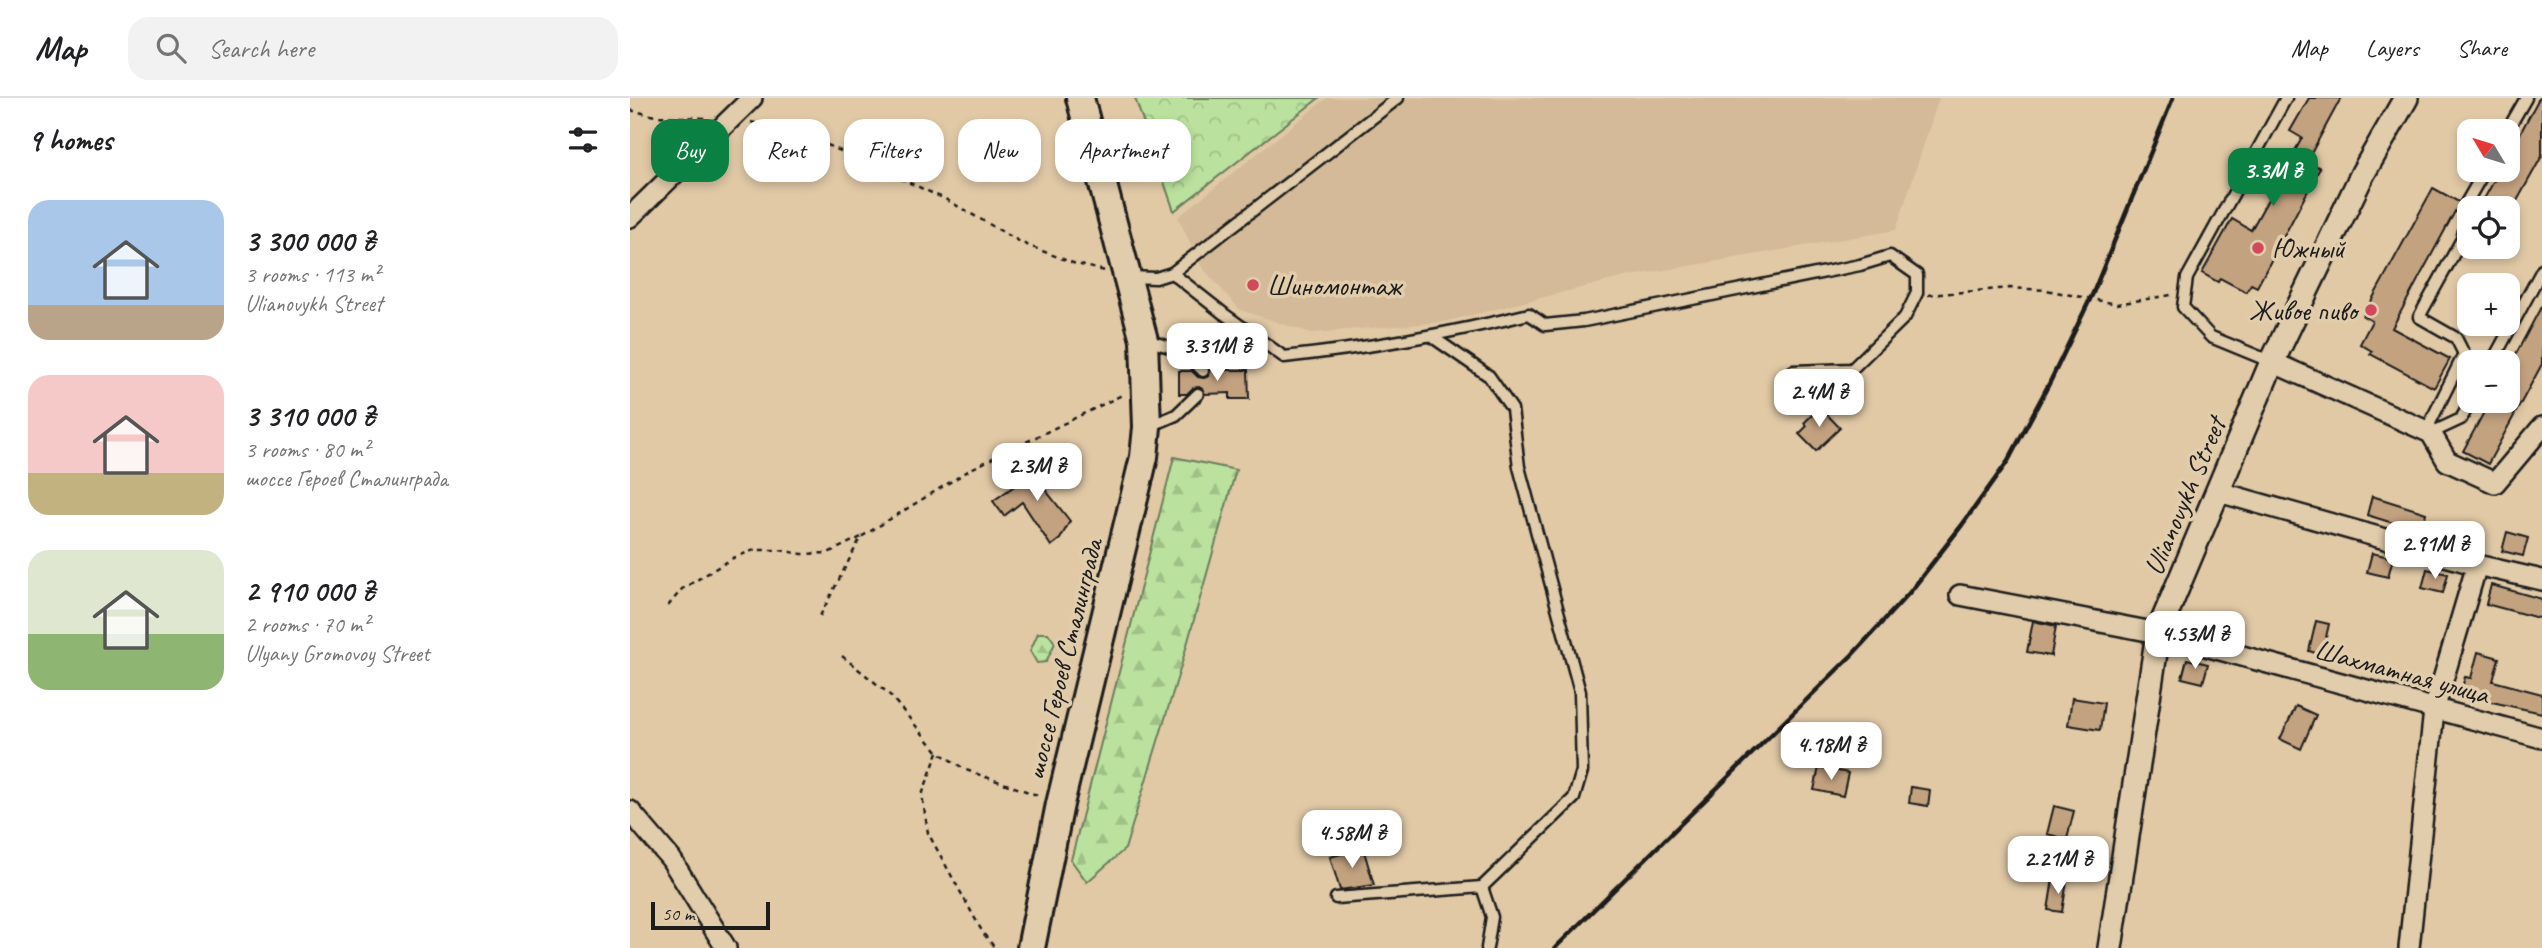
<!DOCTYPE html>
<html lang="en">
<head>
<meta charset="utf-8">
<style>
	body { margin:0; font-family:Caveat,sans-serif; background:#f2f2f2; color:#202124; height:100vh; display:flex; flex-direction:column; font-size:26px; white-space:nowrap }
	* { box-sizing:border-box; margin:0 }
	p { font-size:23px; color:#757577 }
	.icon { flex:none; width:38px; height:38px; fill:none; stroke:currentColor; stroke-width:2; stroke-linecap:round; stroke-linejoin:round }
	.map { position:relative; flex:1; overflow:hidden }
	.panel { display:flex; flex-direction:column; background:#fff; width:630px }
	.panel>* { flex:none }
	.guide { position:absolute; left:21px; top:21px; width:665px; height:63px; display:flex; gap:14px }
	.needle { width:46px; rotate:308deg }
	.controls { position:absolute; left:1827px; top:21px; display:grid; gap:14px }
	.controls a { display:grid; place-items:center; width:63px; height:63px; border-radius:14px; background:#fff; box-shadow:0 4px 10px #0003; font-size:35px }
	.scale { position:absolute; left:21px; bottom:18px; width:119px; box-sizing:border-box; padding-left:7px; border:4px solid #1c1c1c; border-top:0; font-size:19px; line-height:24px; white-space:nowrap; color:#1c1c1c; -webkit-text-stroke:5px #e1ccab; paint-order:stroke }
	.price { position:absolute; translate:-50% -60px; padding:0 16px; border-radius:14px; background:#fff; color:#222; font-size:23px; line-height:46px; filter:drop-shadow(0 2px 4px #0008) }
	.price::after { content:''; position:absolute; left:50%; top:42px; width:21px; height:16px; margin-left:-10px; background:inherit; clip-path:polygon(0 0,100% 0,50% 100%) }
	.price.selected { background:#0b8043; color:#fff }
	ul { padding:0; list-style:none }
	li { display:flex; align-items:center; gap:21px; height:175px; padding:0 28px }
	li span { display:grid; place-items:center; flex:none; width:196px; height:140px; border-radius:21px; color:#555 }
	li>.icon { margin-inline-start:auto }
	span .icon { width:84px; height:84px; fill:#fffc; stroke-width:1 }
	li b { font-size:30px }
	h2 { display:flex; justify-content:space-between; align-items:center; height:84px; padding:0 28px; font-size:30px }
	.chip { padding:0 24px; border-radius:21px; background:#fff; box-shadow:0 4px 10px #0003; font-size:24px; line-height:63px }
	.chip.selected { background:#0b8043; color:#fff }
	header { display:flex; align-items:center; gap:42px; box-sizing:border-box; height:98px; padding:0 35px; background:#fff; border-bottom:2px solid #e0e0e0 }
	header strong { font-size:33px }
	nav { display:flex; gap:38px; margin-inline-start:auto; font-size:24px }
	.search { width:490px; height:63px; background:#f2f2f2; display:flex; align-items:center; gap:18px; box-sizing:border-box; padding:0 24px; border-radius:21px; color:#757577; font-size:26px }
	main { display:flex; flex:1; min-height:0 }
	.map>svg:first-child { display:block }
</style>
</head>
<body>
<header>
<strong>Map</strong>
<div class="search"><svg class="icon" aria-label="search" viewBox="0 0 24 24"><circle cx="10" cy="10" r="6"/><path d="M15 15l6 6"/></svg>Search here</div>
<nav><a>Map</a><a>Layers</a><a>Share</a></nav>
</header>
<main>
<section class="panel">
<h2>9 homes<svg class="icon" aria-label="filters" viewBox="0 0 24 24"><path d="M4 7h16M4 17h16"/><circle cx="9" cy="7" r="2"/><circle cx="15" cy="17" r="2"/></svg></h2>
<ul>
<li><span style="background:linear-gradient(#a9c7e8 75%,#b9a48a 0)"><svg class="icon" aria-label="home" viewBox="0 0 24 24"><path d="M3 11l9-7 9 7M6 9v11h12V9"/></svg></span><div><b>3 300 000 ₴</b><p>3 rooms · 113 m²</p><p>Ulianovykh Street</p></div></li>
<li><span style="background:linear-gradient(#f6c9c9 70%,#c2b280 0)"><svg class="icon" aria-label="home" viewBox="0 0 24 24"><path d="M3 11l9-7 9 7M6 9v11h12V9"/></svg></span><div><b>3 310 000 ₴</b><p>3 rooms · 80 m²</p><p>шоссе Героев Сталинграда</p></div></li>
<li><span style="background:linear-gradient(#dfe7d0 60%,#8fb573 0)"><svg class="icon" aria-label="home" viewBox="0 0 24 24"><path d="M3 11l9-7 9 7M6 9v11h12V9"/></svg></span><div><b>2 910 000 ₴</b><p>2 rooms · 70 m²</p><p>Ulyany Gromovoy Street</p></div></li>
</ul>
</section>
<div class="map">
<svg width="1912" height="850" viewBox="0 0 1912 850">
	<defs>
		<pattern id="forest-firs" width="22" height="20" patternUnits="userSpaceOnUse" patternTransform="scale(1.75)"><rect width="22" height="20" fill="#bae19d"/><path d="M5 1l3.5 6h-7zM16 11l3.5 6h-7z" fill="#9fc087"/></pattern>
		<pattern id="park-crowns" width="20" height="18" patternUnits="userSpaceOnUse" patternTransform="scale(1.75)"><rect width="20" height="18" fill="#bae19d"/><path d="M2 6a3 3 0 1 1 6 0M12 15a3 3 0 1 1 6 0" fill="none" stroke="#9fc087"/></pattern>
	</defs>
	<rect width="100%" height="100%" fill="#e1c9a6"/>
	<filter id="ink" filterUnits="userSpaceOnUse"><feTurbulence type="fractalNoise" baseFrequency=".0143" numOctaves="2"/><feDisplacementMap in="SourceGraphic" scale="14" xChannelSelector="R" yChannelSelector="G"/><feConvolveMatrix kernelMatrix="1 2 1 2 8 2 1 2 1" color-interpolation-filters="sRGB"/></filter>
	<g filter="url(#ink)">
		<path fill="#d4ba98" d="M697 0H1309L1266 132 995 179 814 224 681 235 610 212 571 168 548 119Z"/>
		<g fill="url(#forest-firs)" stroke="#6b7e5c" stroke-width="2">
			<path d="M544 359 606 372 551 568 495 751 457 784 441 762Z"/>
			<path d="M408 535H418L425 545 416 564 407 565 400 553Z"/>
		</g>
		<path fill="url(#park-crowns)" stroke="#6b7e5c" stroke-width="2" d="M505 0H689L544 113Z"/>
		<g fill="#c3a280" stroke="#1c1c1c" stroke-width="2">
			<path d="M1679 0H1711L1677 63 1690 70 1627 189 1621 186 1616 194 1590 180 1588 184 1572 175 1602 121 1621 132 1672 40 1660 33Z"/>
			<path d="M1909 0H1912V58L1883 110H1849L1870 72H1878V58Z"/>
			<path d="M1803 90 1829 104V106L1762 230 1820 261 1804 290 1740 256 1742 253 1730 246 1742 223 1733 218Z"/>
			<path d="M1912 207V266L1858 366 1833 353 1860 303H1878V271Z"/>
			<path d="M580 272H618L619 301H600V295L575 296 569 289 563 290 557 296H549V273H562L568 279 574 280 579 278Z"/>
			<path d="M1190 309 1210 330 1186 353 1169 336 1177 328 1174 325Z"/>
			<path d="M417 365 428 381 414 390 440 423 430 441 421 448 392 404 374 418 363 403Z"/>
			<path d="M1742 398 1796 415 1792 434 1737 417Z"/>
			<path d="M1877 434 1898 440 1893 458 1872 453Z"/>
			<path d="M1742 455 1763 460 1758 479 1737 474Z"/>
			<path d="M1797 471 1818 476 1813 495 1792 490Z"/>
			<path d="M1861 487 1912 501V521L1856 506Z"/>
			<path d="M1403 523 1426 528 1421 558 1397 554Z"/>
			<path d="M1686 523 1699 526 1692 557 1679 553Z"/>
			<path d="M1848 554 1869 560 1863 583 1912 596V615L1830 597 1835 579 1841 580Z"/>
			<path d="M1557 561 1578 566 1573 585 1552 580Z"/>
			<path d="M1442 600 1474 605 1470 632 1438 627Z"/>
			<path d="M1666 608 1686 617 1671 651 1650 641Z"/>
			<path d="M1189 669 1218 675 1213 698 1184 692Z"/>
			<path d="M1281 689 1300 692 1298 708 1279 705Z"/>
			<path d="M1424 708 1444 713 1437 741 1417 736Z"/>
			<path d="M733 750 744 787 710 792 700 759Z"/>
			<path d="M1423 781 1437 783 1432 814 1418 812Z"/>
		</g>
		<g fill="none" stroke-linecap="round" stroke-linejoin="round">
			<g stroke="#1c1c1c" stroke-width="15">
				<g id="service">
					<path d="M1877 33 1896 0"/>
					<path d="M542 175 594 216 654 259C737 250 818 236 899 216L915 227 954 223 1230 167 1260 158 1287 177V195L1275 219 1222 271 1163 273"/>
					<path d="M499 179 526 180 542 175 768 0"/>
					<path d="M801 238 859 278 882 311 889 369 950 594 952 673 944 700 852 789"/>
					<path d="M516 242 553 253 573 273"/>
					<path d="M1642 264 1581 239 1553 209 1557 180 1656 0"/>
					<path d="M1862 264 1912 172"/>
					<path d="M518 329 546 317 568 296"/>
					<path d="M1796 333 1834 256 1826 240 1789 219 1832 141 1837 121 1836 105 1855 72"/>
					<path d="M1801 335 1831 321 1841 303"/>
					<path d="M706 800 852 789 862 819 857 850"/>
				</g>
			</g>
			<g stroke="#1c1c1c" stroke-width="24">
				<g id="minor">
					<path d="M0 119 122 0"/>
					<path d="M1642 264 1801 335 1817 363 1865 385 1912 329"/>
					<path d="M1589 394 1847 467 1912 482"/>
					<path d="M1330 497 1528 535 1912 640"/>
					<path d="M0 713 41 761 96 850"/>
					<path d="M1779 850 1804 612 1847 467"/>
				</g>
			</g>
			<g stroke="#1c1c1c" stroke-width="28">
				<path id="tertiary" d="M1480 850 1528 535 1642 264 1733 75 1776 0"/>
			</g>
			<g stroke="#1c1c1c" stroke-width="32">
				<path id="secondary" d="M401 850 430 706 514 359 517 329 514 242 450 0"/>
			</g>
			<g stroke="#1c1c1c" stroke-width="2.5" stroke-dasharray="5 5" stroke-linecap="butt">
				<path d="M0 12 25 18 77 20"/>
				<path d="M121 24 178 38 317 102 392 145 443 165 475 173"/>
				<path d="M1298 197 1380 190 1416 192 1487 206 1541 197"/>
				<path d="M38 508 52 491 103 460 124 452H149L172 456 198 455 231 439"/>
				<path d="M190 518 231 439 343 370 494 296"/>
				<path d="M212 558 258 595 308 654 336 672 410 698"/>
				<path d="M308 654 292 697 298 735 353 835 365 850"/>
			</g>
			<use href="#service" stroke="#e1ccab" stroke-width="10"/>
			<use href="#minor" stroke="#e1ccab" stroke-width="19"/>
			<use href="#tertiary" stroke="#e1ccab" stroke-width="23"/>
			<use href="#secondary" stroke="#e1ccab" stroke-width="26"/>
			<path stroke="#1c1c1c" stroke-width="4.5" d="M925 850 1222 557 1280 494 1332 427 1378 363 1420 284 1463 195 1543 0"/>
		</g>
	</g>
	<g fill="#d1495b" stroke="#e1ccab" stroke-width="2.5">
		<circle cx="1628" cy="150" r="7"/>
		<circle cx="623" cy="187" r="7"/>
		<circle cx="1741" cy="212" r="7"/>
	</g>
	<g text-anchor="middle" stroke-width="7" stroke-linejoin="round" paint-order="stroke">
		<g font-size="28" fill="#1c1c1c" stroke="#e1ccab" text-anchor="start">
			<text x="1642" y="160">Южный</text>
			<text x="637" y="197">Шиномонтаж</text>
			<text x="1727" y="222" text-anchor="end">Живое пиво</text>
		</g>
		<g font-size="28" fill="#1c1c1c" stroke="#e1ccab">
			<text transform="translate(1554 398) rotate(-67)" y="10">Ulianovykh Street</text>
			<text transform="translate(433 561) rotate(-76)" y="10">шоссе Героев Сталинграда</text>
			<text transform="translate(1772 573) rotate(15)" y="10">Шахматная улица</text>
		</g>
	</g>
</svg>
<div class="controls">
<a><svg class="needle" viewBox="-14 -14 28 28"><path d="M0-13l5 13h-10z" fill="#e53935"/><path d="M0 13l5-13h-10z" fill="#757577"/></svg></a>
<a><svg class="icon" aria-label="locate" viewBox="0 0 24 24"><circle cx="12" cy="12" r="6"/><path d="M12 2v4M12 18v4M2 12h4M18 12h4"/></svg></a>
<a>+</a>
<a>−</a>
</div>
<div class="scale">50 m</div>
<b class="price selected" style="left:1643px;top:110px">3.3M ₴</b>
<b class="price" style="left:587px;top:285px">3.31M ₴</b>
<b class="price" style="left:1189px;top:331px">2.4M ₴</b>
<b class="price" style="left:407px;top:405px">2.3M ₴</b>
<b class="price" style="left:1805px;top:483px">2.91M ₴</b>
<b class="price" style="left:1565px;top:573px">4.53M ₴</b>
<b class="price" style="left:1201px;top:684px">4.18M ₴</b>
<b class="price" style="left:722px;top:772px">4.58M ₴</b>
<b class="price" style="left:1428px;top:798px">2.21M ₴</b>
<div class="guide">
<a class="chip selected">Buy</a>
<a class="chip">Rent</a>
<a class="chip">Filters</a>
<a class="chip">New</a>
<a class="chip">Apartment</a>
</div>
</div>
</main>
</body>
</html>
